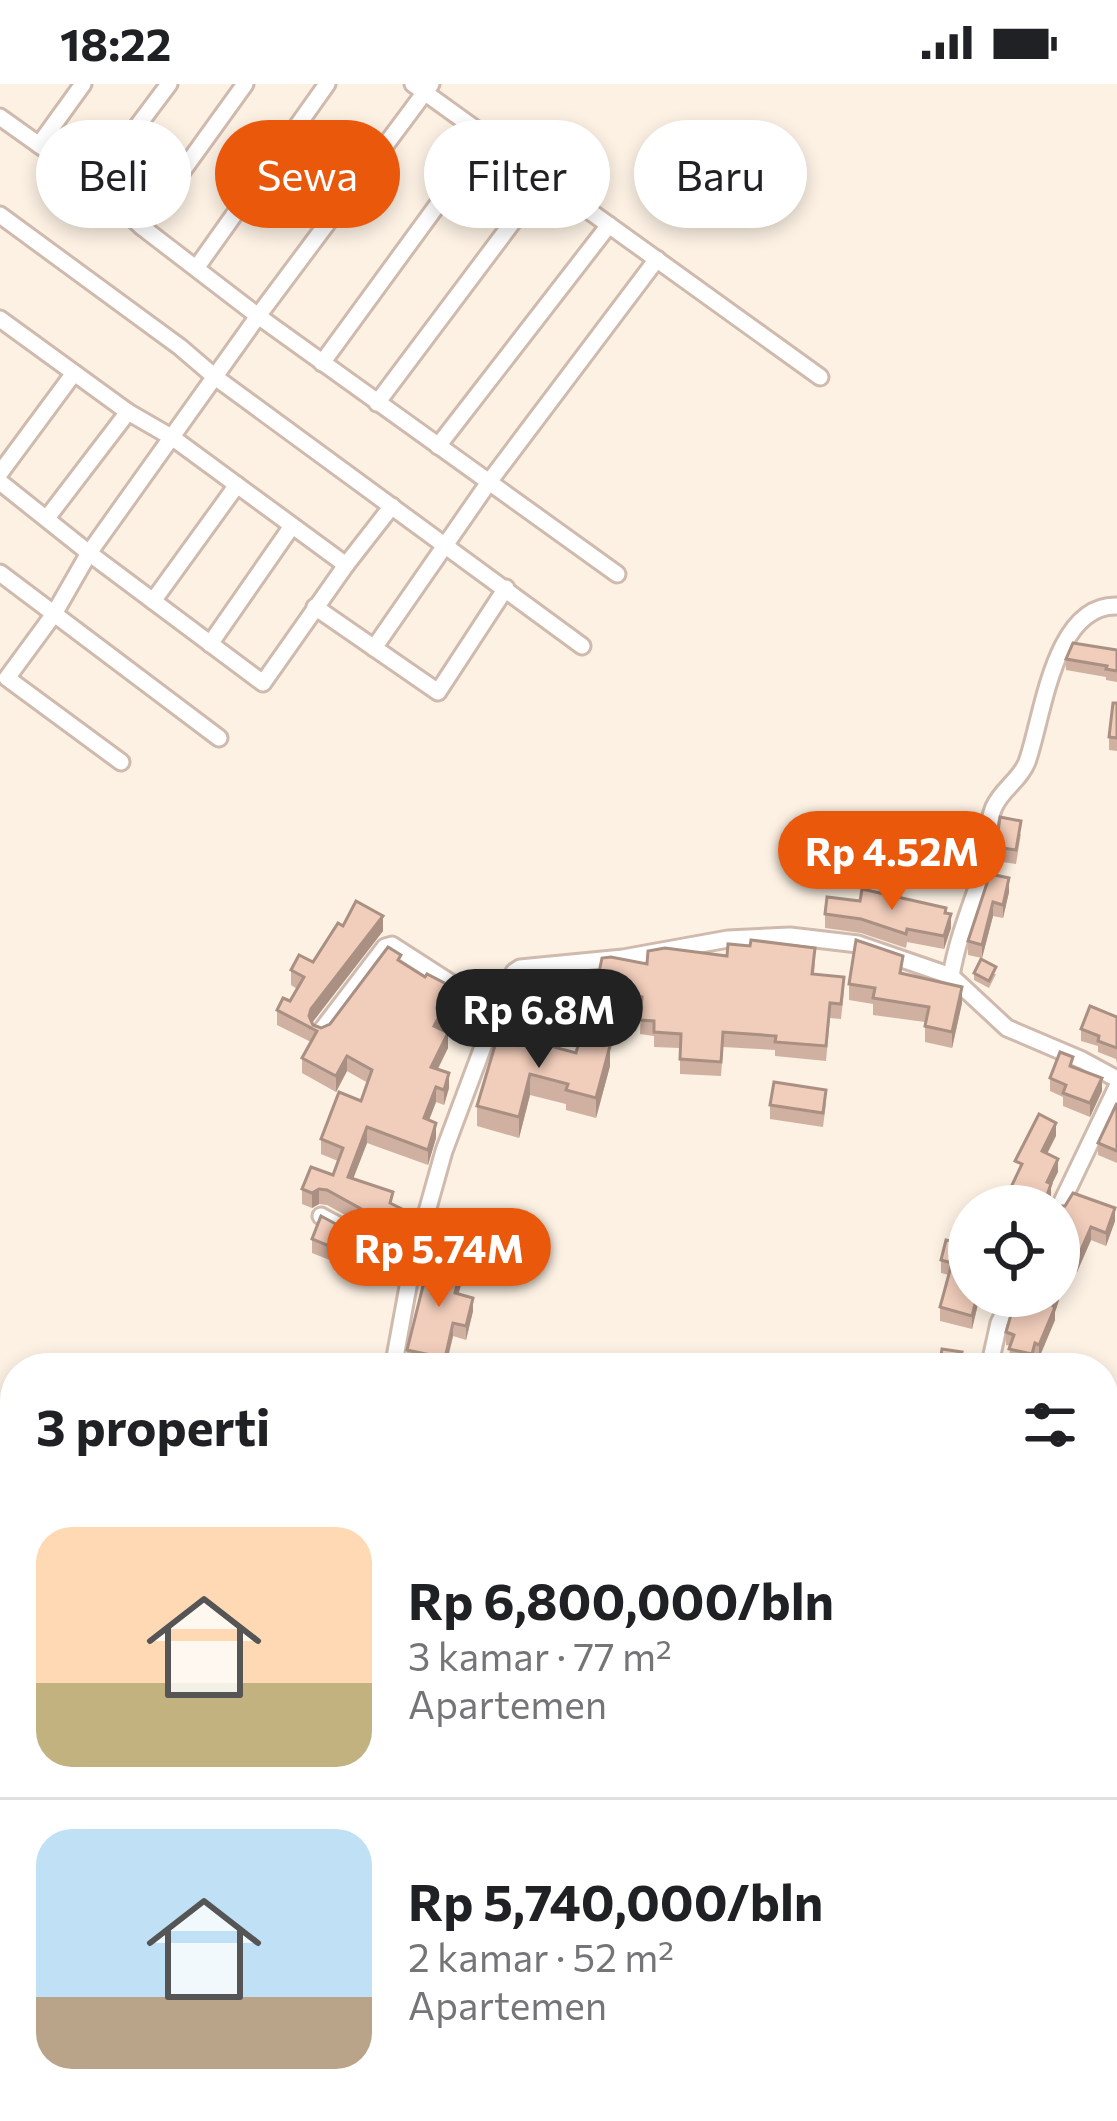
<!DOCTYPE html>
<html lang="id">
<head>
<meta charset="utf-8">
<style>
	body { margin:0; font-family:Commissioner,sans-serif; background:#f6f6f6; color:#202124; height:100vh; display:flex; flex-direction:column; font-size:45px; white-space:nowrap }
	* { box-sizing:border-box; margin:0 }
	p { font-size:39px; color:#757577 }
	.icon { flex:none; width:66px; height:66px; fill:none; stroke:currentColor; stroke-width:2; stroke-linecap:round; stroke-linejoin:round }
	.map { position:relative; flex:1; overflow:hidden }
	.details { position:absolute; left:0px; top:1269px; width:1119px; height:768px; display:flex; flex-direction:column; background:#fff; border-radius:48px 48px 0 0; box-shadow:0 6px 18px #0003 }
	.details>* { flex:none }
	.guide { position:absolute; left:36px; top:36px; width:1047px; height:108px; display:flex; gap:24px }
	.controls { position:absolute; left:948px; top:1101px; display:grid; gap:24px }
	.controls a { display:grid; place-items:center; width:132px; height:132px; border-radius:50%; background:#fff; box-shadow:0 6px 18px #0003; font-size:60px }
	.price { position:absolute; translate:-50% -102px; padding:0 27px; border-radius:42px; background:#ea580c; color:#fff; font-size:39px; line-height:78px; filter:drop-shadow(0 3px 6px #0008) }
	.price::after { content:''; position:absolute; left:50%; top:72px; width:36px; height:27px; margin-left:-18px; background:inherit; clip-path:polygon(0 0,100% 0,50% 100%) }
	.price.selected { background:#222; color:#fff }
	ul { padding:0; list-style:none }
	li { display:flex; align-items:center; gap:36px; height:300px; padding:0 36px }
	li+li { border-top:3px solid #e0e0e0 }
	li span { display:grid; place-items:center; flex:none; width:336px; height:240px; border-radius:36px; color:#555 }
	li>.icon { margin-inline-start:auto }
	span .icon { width:144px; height:144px; fill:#fffc; stroke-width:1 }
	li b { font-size:51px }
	h2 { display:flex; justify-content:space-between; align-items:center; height:144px; padding:0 36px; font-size:51px }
	.chip { padding:0 42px; border-radius:54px; background:#fff; box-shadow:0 6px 18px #0003; font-size:42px; line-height:108px }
	.chip.selected { background:#ea580c; color:#fff }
	.status { display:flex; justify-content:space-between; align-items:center; height:84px; padding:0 60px; background:#fff; direction:ltr }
	.status svg { height:33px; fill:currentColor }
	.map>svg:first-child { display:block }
</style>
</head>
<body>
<div class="status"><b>18:22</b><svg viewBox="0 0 49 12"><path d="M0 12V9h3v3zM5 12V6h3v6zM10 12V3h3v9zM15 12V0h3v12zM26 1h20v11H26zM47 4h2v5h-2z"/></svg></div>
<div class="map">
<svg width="1117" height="2037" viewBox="0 0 1117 2037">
	<rect width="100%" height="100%" fill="#fcf1e3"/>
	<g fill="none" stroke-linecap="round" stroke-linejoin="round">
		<g stroke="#cfbaad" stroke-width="21">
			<g id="street">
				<path d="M413 0 820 293"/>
				<path d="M0 33 94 100 142 143 258 232 617 490"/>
				<path d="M39 61 83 0"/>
				<path d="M94 100 169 0"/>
				<path d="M0 131 180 263 215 293 582 562"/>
				<path d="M142 143 245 0"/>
				<path d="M197 183 327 0"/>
				<path d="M0 235 128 328 173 354 346 481"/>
				<path d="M322 279 487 53"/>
				<path d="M377 319 545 95"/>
				<path d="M438 362 609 141"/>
				<path d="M0 389 74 289"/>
				<path d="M0 398 89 469 263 599 346 481 392 422"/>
				<path d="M47 434 128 328"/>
				<path d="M0 489 219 654"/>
				<path d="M153 517 237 401"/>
				<path d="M315 523 438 608 506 504"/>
				<path d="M210 560 292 442"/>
				<path d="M374 564 489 398 657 175"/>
				<path d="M121 678 7 594 54 530 89 469 258 232 431 0"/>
				<path d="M951 892C957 857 969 827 980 795 988 772 985 744 994 723 1002 705 1020 696 1027 678 1043 634 1053 520 1117 522"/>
				<path d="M321 947 385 863 392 861 496 928"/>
				<path d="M1059 1124 1117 1003"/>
				<path d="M321 1132 412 1181"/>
				<path d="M393 1284 412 1181 444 1067 496 928 514 888 520 884 623 874 728 855 790 852 858 860 951 892 1007 944 1082 976 1117 995"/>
				<path d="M989 1284 999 1239 1012 1212"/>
				<path d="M0 1819 15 1805"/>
				<path d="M652 2037 656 2022"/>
				<path d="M725 2037 730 2022"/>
			</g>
		</g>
		<use href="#street" stroke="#fff" stroke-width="15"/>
	</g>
	<g fill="#cfb0a1">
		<path d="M1117 566V598L1106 596V593L1066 586V575Z"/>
		<path d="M1117 619V667L1109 666V653Z"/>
		<path d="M1021 750 1016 780 996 777V763Z"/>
		<path d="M990 790 1009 808 1003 834 993 832 982 874 968 871V857Z"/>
		<path d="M946 829 951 844 944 865 907 858 906 864 861 849 825 844V830Z"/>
		<path d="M343 842 383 847 312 939 313 941 321 944 330 940 401 878 481 933 476 948 446 934 440 945 448 964 438 985 449 1004 444 1021 436 1018 429 1036 436 1054 428 1081 367 1059 353 1095 393 1120 410 1144 403 1163 327 1121 319 1120 312 1124 302 1120V1105L333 1091 338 1077 321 1070V1055L361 1017 368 999 347 987 336 1008 302 989V974L311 958 277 941V926L290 917 297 905 291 901V886L313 878Z"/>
		<path d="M727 872 815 879 814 890 844 907 841 935 830 934 826 977 775 972V966L723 963 721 992 680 990V964L654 963V952L640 950 641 927 596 918V903L647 880Z"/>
		<path d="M974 889 996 890 989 904 974 896Z"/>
		<path d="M903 890 962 919 952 964 925 958V938L873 931V920L849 916V900Z"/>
		<path d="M1117 933V980L1116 975 1098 968V962L1081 957V945Z"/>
		<path d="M499 948 610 982 596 1034 566 1026V1020L530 1011 519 1054 477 1042V1022Z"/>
		<path d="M1073 983 1102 1007 1090 1033 1063 1022V1013L1050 1007V994Z"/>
		<path d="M826 1019 823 1043 770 1035V1021Z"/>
		<path d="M1117 1019V1079L1098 1071V1059Z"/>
		<path d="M1059 1122 1115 1137 1106 1162 1091 1156 1077 1188 1067 1184 1059 1203V1216L1055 1228V1236L1039 1274 1035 1272 1032 1283 1009 1277 1010 1262 1006 1261V1248L1019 1229 1059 1212Z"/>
		<path d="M312 1155 391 1183 385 1198 312 1169Z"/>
		<path d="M946 1156 969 1212H999L993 1224 978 1220 972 1245 940 1237V1223L949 1191 941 1189V1176Z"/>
		<path d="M462 1197 458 1210 473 1227 466 1256 453 1252 446 1284H428L407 1279V1266Z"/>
		<path d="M15 1698V1793H13L7 1730 5 1728V1713Z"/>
		<path d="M15 1976V2022H77L70 2037H0L12 2007 9 2005V1990Z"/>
	</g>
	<g fill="#a99083">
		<path d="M1009 794V808L1003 834V821Z"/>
		<path d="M993 818V832L982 874V861Z"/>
		<path d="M951 830V844L944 865V852Z"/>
		<path d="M383 832V847L311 940 309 947V932L311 925Z"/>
		<path d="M962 903V919L952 964V948Z"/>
		<path d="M481 918V933L476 948V932Z"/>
		<path d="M446 919V934L434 957V942Z"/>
		<path d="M448 949V964L431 998V983Z"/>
		<path d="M610 962V982L596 1034V1014Z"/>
		<path d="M347 972V987L336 1008V992Z"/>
		<path d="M449 989V1004L444 1021V1006Z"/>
		<path d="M530 990V1011L519 1054V1033Z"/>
		<path d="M1102 994V1007L1090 1033V1019Z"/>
		<path d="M436 1003V1018L424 1049V1034Z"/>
		<path d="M436 1039V1054L428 1081V1066Z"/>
		<path d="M1056 1039V1052L1042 1080V1067Z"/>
		<path d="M367 1043V1059L348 1108V1093Z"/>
		<path d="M1058 1075V1088L1051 1102V1113L1047 1122V1098Z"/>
		<path d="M319 1105V1120L312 1124V1109Z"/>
		<path d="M1115 1124V1137L1106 1162V1149Z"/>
		<path d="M410 1129V1144L403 1163V1148Z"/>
		<path d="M1091 1143V1156L1077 1188V1175Z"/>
		<path d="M391 1170V1183L385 1198V1185Z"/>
		<path d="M1067 1171V1184L1059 1203V1190Z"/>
		<path d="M462 1183V1197L455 1223V1209Z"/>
		<path d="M1059 1203V1216L1055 1228V1236L1039 1274V1261L1056 1212H1059Z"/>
		<path d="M977 1212 978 1220 972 1245V1232Z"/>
		<path d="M473 1214V1227L466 1256V1242Z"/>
		<path d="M453 1239V1252L445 1284V1274Z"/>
		<path d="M13 1778V1793L0 1805V1790Z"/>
		<path d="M70 2022H77L70 2037H63Z"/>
	</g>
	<g fill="#f1cdbb" stroke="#a99083" stroke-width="3">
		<path d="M1073 559 1117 566V587L1106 585 1107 582 1066 575Z"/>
		<path d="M1113 619H1117V654L1109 653Z"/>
		<path d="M1000 733 1021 737 1016 766 996 763Z"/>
		<path d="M990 790 1009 794 1003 821 993 818 982 861 968 857Z"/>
		<path d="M862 805 946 824 945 829 951 830 944 852 907 845 906 850 861 835 825 830 827 813 860 817Z"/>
		<path d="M356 817 383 832 311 925 309 932 313 941 321 944 330 940 388 863 401 871 398 876 425 893 427 890 481 918 476 932 446 919 434 942 448 949 431 983 449 989 444 1006 436 1003 424 1034 436 1039 428 1066 367 1043 348 1093 393 1108 390 1119 410 1129 403 1148 327 1106 319 1105 312 1109 302 1105 311 1083 333 1091 343 1064 321 1055 339 1008 361 1017 372 986 347 972 336 992 302 974 317 947 277 926 283 914 290 917 304 893 291 886 299 871 313 878 338 839 343 842Z"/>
		<path d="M751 856 815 864 812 890 844 893 841 920 830 919 826 962 775 958 776 952 723 948 721 978 680 975 681 950 654 948V937L640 936 642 913 596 903 602 874 611 873 647 880 648 867 665 864 727 872 728 860 750 862Z"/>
		<path d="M856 856 903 872 900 889 962 903 952 948 925 942 929 923 873 914 875 904 849 900Z"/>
		<path d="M981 875 996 883 989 897 974 889Z"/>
		<path d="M1090 922 1117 933V964L1098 957 1099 952 1081 945Z"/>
		<path d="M499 948 576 969 580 954 610 962 596 1014 566 1006 568 1000 530 990 519 1033 477 1022Z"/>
		<path d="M1060 968 1073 973 1070 982 1102 994 1090 1019 1063 1009 1066 1001 1050 994Z"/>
		<path d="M774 998 826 1006 823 1029 770 1021Z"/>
		<path d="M1117 1019V1067L1098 1059Z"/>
		<path d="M1039 1030 1056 1039 1042 1067 1058 1075 1047 1098 1051 1100 1047 1111 1050 1119 1054 1122H1002L1022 1080 1015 1077Z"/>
		<path d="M1073 1109 1115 1124 1106 1149 1091 1143 1077 1175 1067 1171 1059 1190V1122H1065Z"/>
		<path d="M321 1132 391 1170 385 1185 312 1155Z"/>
		<path d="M946 1156 969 1161V1212H977L972 1232 940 1223 952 1179 941 1176Z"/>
		<path d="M430 1174 462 1183 455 1209 473 1214 466 1242 453 1239 445 1274 407 1266Z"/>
		<path d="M1026 1212H1056L1053 1222 1055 1223 1039 1261 1035 1259 1032 1270 1009 1265 1014 1251 1006 1248 1012 1227 1019 1229Z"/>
		<path d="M942 1265 962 1268 958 1284H939Z"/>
		<path d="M15 1698V1779L13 1778 0 1790V1738L14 1722 5 1713Z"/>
		<path d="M15 1976V1993L9 1990Z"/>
		<path d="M15 2001V2022H70L63 2037H43L26 2028 22 2037H0V2031Z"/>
	</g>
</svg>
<div class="controls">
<a><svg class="icon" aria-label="locate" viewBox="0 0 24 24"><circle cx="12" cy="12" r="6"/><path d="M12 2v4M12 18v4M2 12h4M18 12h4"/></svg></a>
</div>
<b class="price" style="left:892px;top:829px">Rp 4.52M</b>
<b class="price selected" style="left:539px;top:987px">Rp 6.8M</b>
<b class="price" style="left:439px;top:1226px">Rp 5.74M</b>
<div class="guide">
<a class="chip">Beli</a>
<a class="chip selected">Sewa</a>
<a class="chip">Filter</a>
<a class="chip">Baru</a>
</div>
<section class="details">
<h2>3 properti<svg class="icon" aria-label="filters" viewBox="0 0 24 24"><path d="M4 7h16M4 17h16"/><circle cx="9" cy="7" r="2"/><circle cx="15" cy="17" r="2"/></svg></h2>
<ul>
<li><span style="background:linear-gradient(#ffd9b3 65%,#c2b280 0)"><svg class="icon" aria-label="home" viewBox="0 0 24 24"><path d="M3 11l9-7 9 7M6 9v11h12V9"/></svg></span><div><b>Rp 6,800,000/bln</b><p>3 kamar · 77 m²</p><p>Apartemen</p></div></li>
<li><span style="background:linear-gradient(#bfe0f5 70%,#b9a48a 0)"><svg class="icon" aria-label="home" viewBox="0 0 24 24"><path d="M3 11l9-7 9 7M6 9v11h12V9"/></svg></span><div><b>Rp 5,740,000/bln</b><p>2 kamar · 52 m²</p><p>Apartemen</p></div></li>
</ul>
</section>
</div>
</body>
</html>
